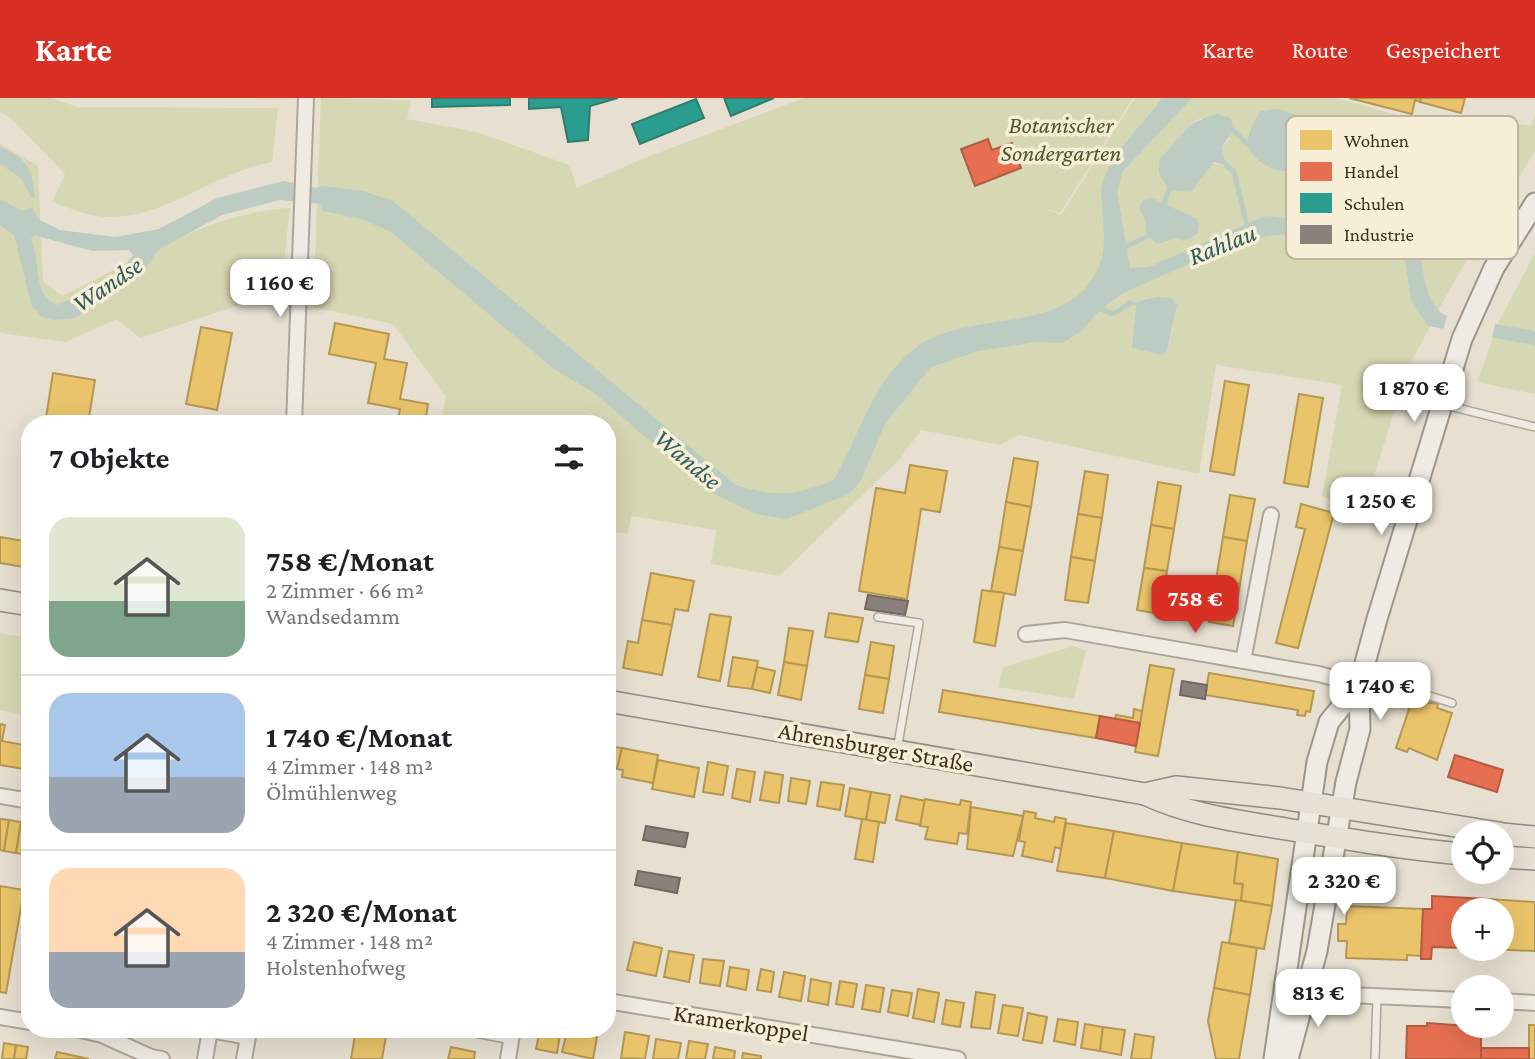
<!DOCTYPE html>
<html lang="de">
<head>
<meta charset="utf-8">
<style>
	body { margin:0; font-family:"Crimson Pro",serif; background:#f6f6f6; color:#202124; height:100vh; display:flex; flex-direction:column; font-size:26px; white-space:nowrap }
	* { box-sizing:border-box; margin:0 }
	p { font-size:23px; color:#757577 }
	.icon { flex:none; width:38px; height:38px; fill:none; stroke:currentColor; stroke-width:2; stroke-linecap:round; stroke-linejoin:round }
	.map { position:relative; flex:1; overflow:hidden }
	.sheet { position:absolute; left:21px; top:317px; width:595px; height:623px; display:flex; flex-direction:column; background:#fff; border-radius:28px; box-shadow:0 7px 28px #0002 }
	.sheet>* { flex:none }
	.buttons { position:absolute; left:1451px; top:723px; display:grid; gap:14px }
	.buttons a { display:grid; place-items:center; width:63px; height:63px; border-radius:50%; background:#fff; box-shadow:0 7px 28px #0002; font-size:35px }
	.price { position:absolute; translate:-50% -60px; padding:0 16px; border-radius:14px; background:#fff; color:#222; font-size:23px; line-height:46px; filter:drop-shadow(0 2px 4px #0008) }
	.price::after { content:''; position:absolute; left:50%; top:42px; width:21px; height:16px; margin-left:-10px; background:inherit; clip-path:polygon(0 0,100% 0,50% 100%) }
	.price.selected { background:#d93025; color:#fff }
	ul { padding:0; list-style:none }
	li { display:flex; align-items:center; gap:21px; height:175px; padding:0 28px }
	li+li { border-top:2px solid #e0e0e0 }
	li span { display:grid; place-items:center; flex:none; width:196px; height:140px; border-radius:21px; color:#555 }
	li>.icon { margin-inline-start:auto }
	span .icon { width:84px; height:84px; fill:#fffc; stroke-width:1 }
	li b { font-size:30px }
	h2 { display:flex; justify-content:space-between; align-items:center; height:84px; padding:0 28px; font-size:30px }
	header { display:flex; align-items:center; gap:42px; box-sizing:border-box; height:98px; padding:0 35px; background:#d93025; color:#fff }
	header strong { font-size:33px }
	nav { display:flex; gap:38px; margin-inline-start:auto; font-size:24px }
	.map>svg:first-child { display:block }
</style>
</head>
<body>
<header>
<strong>Karte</strong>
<nav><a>Karte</a><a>Route</a><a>Gespeichert</a></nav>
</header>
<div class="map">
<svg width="1535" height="961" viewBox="0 0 1535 961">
	<rect width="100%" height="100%" fill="#e7e0d1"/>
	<g fill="#d6d7b3" fill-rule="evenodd">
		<path d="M0 0H52L77 9 278 10 272 64C215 74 169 119 110 119 90 119 71 111 52 104L65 76 11 20 0 14Z"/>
		<path d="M321 0 411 2 407 21 477 34 569 67 577 90 642 61 804 0H1133L1060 115 1043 109 1061 117 1135 0H1336L1408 20 1410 49 1467 65 1478 29 1514 37 1519 26 1531 28 1535 16V53L1452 187 1407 272 1365 407 1322 399 1342 287 1216 267 1199 376 1019 337 1000 347 921 332 899 362 779 478 711 466 716 432 632 418 627 436 607 432V326L441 325 446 299 393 226 313 209ZM1277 11 1308 20 1313 52 1309 65C1275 89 1264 62 1249 34L1260 13ZM1201 20 1230 40 1222 49 1226 67 1159 62 1191 26ZM1140 203 1173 231 1167 252 1161 257 1132 250 1136 208 1132 205Z"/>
		<path d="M0 46 38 68 43 183 62 198C133 164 210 114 290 110L279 208 239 207 140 240 117 221 65 244 0 235V127L8 106 0 101Z"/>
		<path d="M1535 155V296L1477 284 1499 223Z"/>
		<path d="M0 535 30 540V618L0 612Z"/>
		<path d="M1074 548 1086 552 1074 601 998 589 1003 569Z"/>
	</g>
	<g fill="#bcccc2" fill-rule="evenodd">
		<path d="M1162 0H1192L1123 73 1117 94 1130 170 1149 169 1265 118 1321 124 1341 119 1349 102C1447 60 1400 187 1444 217L1535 233V247L1428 228 1411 202 1399 123 1387 109 1365 111 1348 137 1323 142 1286 136 1267 138 1233 147 1123 195 1099 213 1082 233 1062 245 1037 244 978 253 931 269 886 324 860 384 849 396 787 421 756 416 710 394 593 294 554 271 391 134 361 121 323 113 320 106 280 102 222 117 158 152 140 179 74 220 54 222 42 219 32 209 14 137 0 127V101L23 113 32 109 38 121 60 132 115 139 159 131 217 100 284 83 316 90 324 88 363 93 393 103 736 387C781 400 791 398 834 382 859 338 873 283 914 251 960 213 1049 235 1087 188 1109 160 1104 141 1102 108 1102 101 1100 93 1102 87 1113 52 1141 29 1162 0ZM34 137 92 153 129 152 133 157C117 182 83 196 57 207 32 197 41 163 31 141Z"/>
		<path d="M1277 11 1308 20 1318 38C1315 45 1314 58 1310 64 1296 87 1249 67 1248 44 1248 33 1255 23 1260 13Z"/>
		<path d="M1216 16 1231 20 1233 32 1222 49 1226 67 1214 64 1191 94 1169 92 1159 75V62L1191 26Z"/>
		<path d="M0 49C28 61 32 71 35 100L31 99 21 80 0 66Z"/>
		<path d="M1152 100 1197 121 1199 127 1197 136 1184 143 1175 140 1158 146 1147 138 1145 121 1139 111 1142 103Z"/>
		<path d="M1157 199 1171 200 1177 206 1167 253 1161 257 1132 250 1136 208 1131 205Z"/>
	</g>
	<path fill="#e7e0d1" d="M1448 215 1496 223 1491 244 1443 232Z"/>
	<g fill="#e9c46a" stroke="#b59754" stroke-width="2">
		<path d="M1349 0H1421L1420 4 1415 2 1412 16Z"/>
		<path d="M1421 0H1465L1461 15 1420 4Z"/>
		<path d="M335 225 389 236 384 261 407 265 400 301 428 306 425 326H397L400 311 368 305 376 265 329 256Z"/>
		<path d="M201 229 232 235 217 312 186 306Z"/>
		<path d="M53 275 95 282 88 326H45Z"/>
		<path d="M1225 283 1249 287 1234 377 1210 373Z"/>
		<path d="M1299 296 1323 300 1308 389 1284 385Z"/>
		<path d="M1014 360 1038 364 1031 409 1006 404Z"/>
		<path d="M910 367 947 373 940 414 921 411 907 501 859 493 876 390 905 395Z"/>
		<path d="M1085 373 1108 377 1102 420 1078 416Z"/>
		<path d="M1158 384 1181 388 1174 431 1151 427Z"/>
		<path d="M1230 397 1255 401 1247 443 1223 439Z"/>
		<path d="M1006 404 1031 409 1023 453 999 449Z"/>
		<path d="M1301 406 1334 415 1298 550 1276 545 1305 431 1296 429Z"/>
		<path d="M1078 416 1102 420 1095 463 1071 459Z"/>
		<path d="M1151 427 1174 431 1167 473 1144 470Z"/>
		<path d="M0 439 30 444V470L0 465Z"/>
		<path d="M1223 439 1247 443 1240 486 1216 482Z"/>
		<path d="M999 449 1023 453 1015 497 991 493Z"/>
		<path d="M1071 459 1095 463 1088 505 1065 502Z"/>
		<path d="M1144 470 1167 473 1160 516 1137 512Z"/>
		<path d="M651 475 694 483 688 513 675 511 672 527 642 522Z"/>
		<path d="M1216 482 1240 486 1233 528 1209 524Z"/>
		<path d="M982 492 1004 495 995 548 974 544Z"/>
		<path d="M829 515 863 520 858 544 825 539Z"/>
		<path d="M710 516 731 519 720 583 698 579Z"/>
		<path d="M642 522 672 527 662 577 623 570 628 543 638 545Z"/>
		<path d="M789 530 813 533 807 568 784 564Z"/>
		<path d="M871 544 894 548 889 581 865 577Z"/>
		<path d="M733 559 758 563 752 591 728 588Z"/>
		<path d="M784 564 807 568 801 602 778 597Z"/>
		<path d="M1150 567 1174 571 1158 658 1135 654Z"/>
		<path d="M757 569 775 573 770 595 752 591Z"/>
		<path d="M1209 575 1314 593 1310 614 1306 613 1305 618 1297 617 1298 612 1205 597Z"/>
		<path d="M865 577 889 581 883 615 859 611Z"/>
		<path d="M943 592 1100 618 1096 640 939 614Z"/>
		<path d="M1412 602 1438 606 1437 610 1452 615 1437 662 1409 650 1407 654 1396 650Z"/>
		<path d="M1134 611 1142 613 1140 625 1115 621 1116 617 1133 620Z"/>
		<path d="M0 626 5 627 2 643 30 648V672L0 667Z"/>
		<path d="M607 648 622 650 617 671 608 670 607 674Z"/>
		<path d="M622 650 658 657 653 685 622 679 623 672 617 671Z"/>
		<path d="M658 662 699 670 694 699 652 691Z"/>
		<path d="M708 664 728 668 723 697 703 694Z"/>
		<path d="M737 671 755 674 750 704 732 700Z"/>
		<path d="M765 674 783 677 779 705 760 702Z"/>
		<path d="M791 680 810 683 806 706 788 703Z"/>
		<path d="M821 684 844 687 840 712 817 708Z"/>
		<path d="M850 690 871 694 866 722 845 718Z"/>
		<path d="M871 694 890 697 885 725 866 722Z"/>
		<path d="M901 698 926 703 921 727 896 722Z"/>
		<path d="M925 701 960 707 961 702 971 704 967 736 959 735 957 746 925 741 928 729 920 728Z"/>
		<path d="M971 709 1023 718 1013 758 967 751Z"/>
		<path d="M1024 713 1036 715 1035 720 1054 724 1055 719 1066 721 1061 751 1055 749 1052 764 1022 758 1025 744 1019 743Z"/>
		<path d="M0 721 9 722 4 753 0 752Z"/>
		<path d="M862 721 879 724 873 764 855 761Z"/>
		<path d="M9 722 21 724 16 755 4 753Z"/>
		<path d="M21 724 30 726 27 757 16 755Z"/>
		<path d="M1066 725 1114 733 1105 780 1057 773Z"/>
		<path d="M1114 733 1182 745 1173 793 1105 780Z"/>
		<path d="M1182 745 1238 754 1234 785 1243 786 1241 803 1173 793Z"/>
		<path d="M1238 754 1278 761 1272 808 1241 803 1243 786 1234 785Z"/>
		<path d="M0 788 24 792 6 895 0 894Z"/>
		<path d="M1488 801 1535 804V853L1486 851 1502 850V812H1487Z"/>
		<path d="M1236 802 1272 808 1264 851 1229 845Z"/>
		<path d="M1347 808 1423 811 1421 858 1407 857V862L1346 860 1347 843H1338V826H1346Z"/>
		<path d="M634 844 662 850 656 878 627 872Z"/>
		<path d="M1222 844 1257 850 1250 897 1214 890Z"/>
		<path d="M669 853 694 857 689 884 664 879Z"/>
		<path d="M703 861 724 863 720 888 700 885Z"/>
		<path d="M730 869 749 872 746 892 727 888Z"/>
		<path d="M761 871 774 874 771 894 757 892Z"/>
		<path d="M784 874 805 878 801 903 779 899Z"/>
		<path d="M811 881 831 885 828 907 808 903Z"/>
		<path d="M840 883 857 886 853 909 836 906Z"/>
		<path d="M866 887 884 890 880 914 862 911Z"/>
		<path d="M1214 890 1250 897 1239 961H1216L1208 923Z"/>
		<path d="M918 891 939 895 934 924 913 920Z"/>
		<path d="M892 892 912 895 908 918 888 914Z"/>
		<path d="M976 894 995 897 990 931 971 929Z"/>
		<path d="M946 902 964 905 960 929 942 926Z"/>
		<path d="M1003 907 1023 910 1018 938 998 935Z"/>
		<path d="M1028 915 1047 919 1042 945 1023 942Z"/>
		<path d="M1058 921 1078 924 1075 947 1054 943Z"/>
		<path d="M1085 926 1103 929 1100 953 1081 950Z"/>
		<rect x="1529" y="927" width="6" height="34"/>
		<path d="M1103 929 1125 932 1121 957 1100 953Z"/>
		<path d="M356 931 387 933 382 961H351Z"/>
		<path d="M540 931H561L557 955 536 951Z"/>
		<path d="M567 933 597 939 593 961 562 954Z"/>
		<path d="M625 934 649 938 645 961 621 960Z"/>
		<path d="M1135 936 1154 939 1151 961H1131Z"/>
		<path d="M656 941 681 945 678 961H653Z"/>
		<path d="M689 943 708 946 705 961H686Z"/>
		<path d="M4 945 16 947 14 961H2Z"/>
		<path d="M16 947 28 949 26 961H14Z"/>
		<path d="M451 949 475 954 474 961H448Z"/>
		<path d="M715 949 735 953 734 961H713Z"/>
		<path d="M57 954 89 961H55Z"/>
		<path d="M743 955 761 958V961H742Z"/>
	</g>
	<g fill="#e76f51" stroke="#b45c42" stroke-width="2">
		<path d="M988 41 992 52 1012 45 1021 70 975 88 961 51Z"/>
		<path d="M1100 618 1140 625 1136 648 1096 640Z"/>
		<path d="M1455 657 1503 672 1497 694 1448 679Z"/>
		<path d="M1432 798 1488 801 1487 812H1463V850L1432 849 1431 861H1421L1423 811H1432Z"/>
		<path d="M1427 925 1481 929V961H1406L1407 928H1427Z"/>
		<rect x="1481" y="950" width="48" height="11"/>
	</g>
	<g fill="#2a9d8f" stroke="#307c6e" stroke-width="2">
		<path d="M432 0H510V7L432 9Z"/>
		<path d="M529 0H618L590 8 588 42 568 44 561 9 529 11Z"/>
		<path d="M724 0H774L731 18Z"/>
		<path d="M696 1 704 20 640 46 632 26Z"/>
	</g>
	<g fill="#8a817c" stroke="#736860" stroke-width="2">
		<path d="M868 497 908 503 905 517 865 511Z"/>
		<path d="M1182 583 1207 587 1205 601 1180 597Z"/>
		<path d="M646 728 688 735 685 749 643 742Z"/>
		<path d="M638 773 680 780 677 795 635 787Z"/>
	</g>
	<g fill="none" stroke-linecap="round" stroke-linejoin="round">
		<g stroke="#bcccc2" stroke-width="5">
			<path d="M1233 32 1248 47"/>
			<path d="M1226 67 1234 74 1248 132"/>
			<path d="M1164 105 1169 92"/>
			<path d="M1122 151 1147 138"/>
			<path d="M1096 209 1113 216 1131 205"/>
		</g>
		<g stroke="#ada599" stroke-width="10">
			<g id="service">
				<path d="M1445 307 1535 329"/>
				<path d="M878 519 919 525 897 652"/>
				<path d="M1363 577 1452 605"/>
				<path d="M455 931 511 942"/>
				<path d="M1375 961 1377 898"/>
			</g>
		</g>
		<g stroke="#ada599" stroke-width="18">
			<g id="minor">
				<path d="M294 326 306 0"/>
				<path d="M1026 536 1065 532 1319 576 1359 587"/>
				<path d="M1243 563 1271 417"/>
				<path d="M0 698 30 703"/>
				<path d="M1308 889 1349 897 1463 902"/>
				<path d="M607 903 958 961"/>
				<path d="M1502 903 1535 905"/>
				<path d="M0 919 30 924"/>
				<path d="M77 931 102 937 151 959 162 961"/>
				<path d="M205 961 210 932 248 939 244 961"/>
				<path d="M508 961 513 931"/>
			</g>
		</g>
		<g stroke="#9c958a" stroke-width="23">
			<g id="secondary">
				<path d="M1274 961 1317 664 1329 624 1359 587"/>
				<path d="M1288 961 1317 853 1346 684 1360 631 1359 587 1377 521 1462 241 1494 170 1535 105"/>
			</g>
		</g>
		<g stroke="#928b80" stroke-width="24">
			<g id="primary">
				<path d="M0 502 30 507"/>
				<path d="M607 603 1145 696C1189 717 1238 723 1286 731 1345 741 1404 751 1463 756"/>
				<path d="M1145 696 1176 689 1280 700 1499 735"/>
				<path d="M1502 736 1535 739"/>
				<path d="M1502 759 1535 761"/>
			</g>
		</g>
		<use href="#service" stroke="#efebe3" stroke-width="7"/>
		<use href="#minor" stroke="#efebe3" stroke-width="14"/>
		<use href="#secondary" stroke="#efebe3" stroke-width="19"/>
		<use href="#primary" stroke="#e6e1d4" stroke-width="21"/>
	</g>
	<g text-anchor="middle" stroke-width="7" stroke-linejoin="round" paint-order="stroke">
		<g font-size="24" font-style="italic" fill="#4d5a26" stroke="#f7eed8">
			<text x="1061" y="35">Botanischer<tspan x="1061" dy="28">Sondergarten</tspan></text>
		</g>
		<g font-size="24" fill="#3d2e20" stroke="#f7eed8">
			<text transform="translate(876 649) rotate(10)" y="8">Ahrensburger Straße</text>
			<text transform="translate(741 925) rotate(9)" y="8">Kramerkoppel</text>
		</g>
		<g font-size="26" font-style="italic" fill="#2f5d5a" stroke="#f7eed8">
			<text transform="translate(1222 146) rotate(-22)" y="9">Rahlau</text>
			<text transform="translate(107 186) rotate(-34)" y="9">Wandse</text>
			<text transform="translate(688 361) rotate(40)" y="9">Wandse</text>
		</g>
	</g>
	<rect x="1286" y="18" width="232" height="143" rx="10" fill="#f7eed8" stroke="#bfb4a1" stroke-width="2"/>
	<rect x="1300" y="32" width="32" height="20" fill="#e9c46a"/>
	<rect x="1300" y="64" width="32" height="19" fill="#e76f51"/>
	<rect x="1300" y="95" width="32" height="20" fill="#2a9d8f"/>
	<rect x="1300" y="127" width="32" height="19" fill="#8a817c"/>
	<g font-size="19" fill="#3d2e20">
		<text x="1344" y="49">Wohnen</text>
		<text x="1344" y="80">Handel</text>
		<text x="1344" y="112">Schulen</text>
		<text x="1344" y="143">Industrie</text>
	</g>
</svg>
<div class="buttons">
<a><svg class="icon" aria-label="locate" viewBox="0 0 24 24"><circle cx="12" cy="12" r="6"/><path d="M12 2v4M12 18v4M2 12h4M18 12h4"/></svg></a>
<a>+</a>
<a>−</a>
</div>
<b class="price" style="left:280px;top:221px">1 160 €</b>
<b class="price" style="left:1414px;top:326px">1 870 €</b>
<b class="price" style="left:1381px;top:439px">1 250 €</b>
<b class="price selected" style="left:1195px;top:537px">758 €</b>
<b class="price" style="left:1380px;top:624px">1 740 €</b>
<b class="price" style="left:1344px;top:819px">2 320 €</b>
<b class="price" style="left:1318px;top:931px">813 €</b>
<section class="sheet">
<h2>7 Objekte<svg class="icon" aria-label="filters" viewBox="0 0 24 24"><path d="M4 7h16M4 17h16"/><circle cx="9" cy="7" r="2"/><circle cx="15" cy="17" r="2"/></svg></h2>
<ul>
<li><span style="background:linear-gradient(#dfe7d0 60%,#7fa58c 0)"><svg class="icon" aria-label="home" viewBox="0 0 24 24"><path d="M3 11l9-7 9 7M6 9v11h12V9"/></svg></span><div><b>758 €/Monat</b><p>2 Zimmer · 66 m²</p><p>Wandsedamm</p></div></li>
<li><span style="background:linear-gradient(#a9c7e8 60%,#9aa5b1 0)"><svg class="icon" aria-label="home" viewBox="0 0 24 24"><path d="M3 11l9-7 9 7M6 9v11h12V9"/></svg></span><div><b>1 740 €/Monat</b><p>4 Zimmer · 148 m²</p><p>Ölmühlenweg</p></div></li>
<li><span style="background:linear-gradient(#ffd9b3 60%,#9aa5b1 0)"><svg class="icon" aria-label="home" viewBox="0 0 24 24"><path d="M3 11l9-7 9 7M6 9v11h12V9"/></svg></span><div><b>2 320 €/Monat</b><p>4 Zimmer · 148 m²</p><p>Holstenhofweg</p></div></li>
</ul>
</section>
</div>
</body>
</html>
